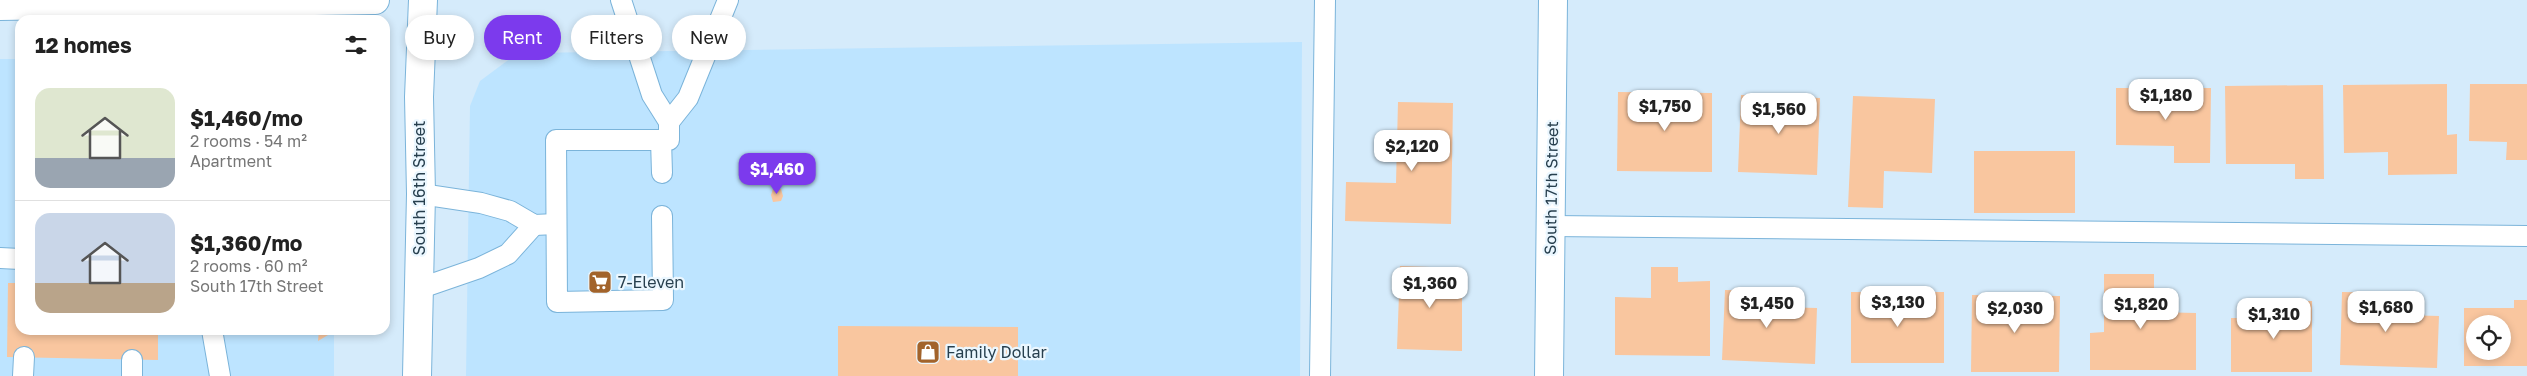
<!DOCTYPE html>
<html lang="en">
<head>
<meta charset="utf-8">
<style>
	body { margin:0; font-family:"Golos Text",sans-serif; background:#f6f6f6; color:#222; height:100vh; display:flex; flex-direction:column; font-size:19px; white-space:nowrap }
	* { box-sizing:border-box; margin:0 }
	p { font-size:16px; color:#767676 }
	.icon { flex:none; width:28px; height:28px; fill:none; stroke:currentColor; stroke-width:2; stroke-linecap:round; stroke-linejoin:round }
	.map { position:relative; flex:1; overflow:hidden }
	.drawer { position:absolute; left:15px; top:15px; width:375px; height:320px; display:flex; flex-direction:column; background:#fff; border-radius:15px; box-shadow:0 2px 8px #0003 }
	.drawer>* { flex:none }
	.guide { position:absolute; left:405px; top:15px; width:475px; height:45px; display:flex; gap:10px }
	.tools { position:absolute; left:2466px; top:315px; display:grid; gap:10px }
	.tools a { display:grid; place-items:center; width:45px; height:45px; border-radius:50%; background:#fff; box-shadow:0 2px 8px #0003; font-size:25px }
	.price { position:absolute; translate:-50% -42px; padding:0 11px; border-radius:10px; background:#fff; color:#222; font-size:16px; line-height:32px; filter:drop-shadow(0 1px 2px #0008) }
	.price::after { content:''; position:absolute; left:50%; top:30px; width:15px; height:11px; margin-left:-8px; background:inherit; clip-path:polygon(0 0,100% 0,50% 100%) }
	.price.selected { background:#7c3aed; color:#fff }
	ul { padding:0; list-style:none }
	li { display:flex; align-items:center; gap:15px; height:125px; padding:0 20px }
	li+li { border-top:1px solid #e0e0e0 }
	li span { display:grid; place-items:center; flex:none; width:140px; height:100px; border-radius:15px; color:#555 }
	li>.icon { margin-inline-start:auto }
	span .icon { width:60px; height:60px; fill:#fffc; stroke-width:1 }
	li b { font-size:21px }
	h2 { display:flex; justify-content:space-between; align-items:center; height:60px; padding:0 20px; font-size:21px }
	.tag { padding:0 18px; border-radius:22px; background:#fff; box-shadow:0 2px 8px #0003; font-size:18px; line-height:45px }
	.tag.selected { background:#7c3aed; color:#fff }
	.map>svg:first-child { display:block }
</style>
</head>
<body>
<div class="map">
<svg width="2527" height="376" viewBox="0 0 2527 376">
	<rect width="100%" height="100%" fill="#d5ebfb"/>
	<g fill="#bde4ff">
		<path d="M1302 42 1300 376H466L470 106 480 81 511 58 526 53Z"/>
		<path d="M0 59H20V330H334V376H0Z"/>
	</g>
	<g fill="#f9c69f" fill-rule="evenodd">
		<path d="M2447 84V135L2457 134V174L2388 175V152L2344 153 2343 85Z"/>
		<path d="M2470 84H2527V160H2506L2507 142 2469 141Z"/>
		<path d="M2323 85 2324 179H2295V164H2226L2225 86Z"/>
		<path d="M2116 88H2211L2210 163H2174V146L2116 145Z"/>
		<path d="M1618 92 1712 93V172L1617 171Z"/>
		<path d="M1741 95 1820 98 1817 175 1738 172Z"/>
		<path d="M1853 96 1935 99 1932 173 1884 171 1883 208 1848 207Z"/>
		<path d="M1398 102 1453 103 1451 224 1345 221 1346 182 1396 183Z"/>
		<rect x="1974" y="151" width="101" height="62"/>
		<path d="M773 189H781L783 196 781 201 773 202 771 195Z"/>
		<path d="M1400 266 1462 268V351L1397 349Z"/>
		<path d="M1651 267H1678V282L1710 281V356L1615 355V297L1651 298Z"/>
		<path d="M2104 274H2154V312L2196 313V370H2090V333L2104 332Z"/>
		<path d="M8 283H20V330H158V360L7 357Z"/>
		<path d="M1725 290 1779 291 1778 307 1817 308 1815 364 1722 360Z"/>
		<rect x="1851" y="292" width="93" height="71"/>
		<path d="M2342 292 2402 293V315L2439 316 2437 368 2340 365Z"/>
		<path d="M1972 295 2060 296 2059 372H1971Z"/>
		<path d="M2514 300H2527V366H2464V308H2514ZM2475 324H2502V351H2475Z"/>
		<path d="M2267 301H2312V372H2231V318H2267Z"/>
		<path d="M838 326 1018 327V376H838Z"/>
		<path d="M319 330H328V335L318 341Z"/>
	</g>
	<g fill="none" stroke-linecap="round" stroke-linejoin="round">
		<g stroke="#7bb4da" stroke-width="22">
			<g id="lane">
				<path d="M621 0 652 95 669 122V140H556L557 302 663 300 662 216"/>
				<path d="M669 122 688 98 728 0"/>
				<path d="M661 140 662 173"/>
				<path d="M421 194 481 203 510 211 534 225 556 224"/>
				<path d="M1551 226 2527 236"/>
				<path d="M0 258 20 259"/>
				<path d="M418 289 479 268 508 254 534 225"/>
				<path d="M212 330 220 376"/>
				<path d="M23 376 24 357"/>
				<path d="M132 376V360"/>
				<path d="M1320 376 1325 0"/>
			</g>
		</g>
		<g stroke="#7bb4da" stroke-width="30">
			<path id="street" d="M1549 376 1553 0"/>
		</g>
		<g stroke="#7bb4da" stroke-width="30">
			<g id="secondary">
				<path d="M0 6 375 0"/>
				<path d="M417 376 421 194 419 97 423 0"/>
			</g>
		</g>
		<use href="#lane" stroke="#fff" stroke-width="20"/>
		<use href="#street" stroke="#fff" stroke-width="28"/>
		<use href="#secondary" stroke="#fff" stroke-width="28"/>
	</g>
	<defs>
		<g id="supermarket-square" transform="scale(1.25)"><rect x="-9" y="-9" width="18" height="18" rx="4" fill="#a2632b" stroke="#ebf7ff"/><path d="M-6-5.5h2.5l.6 2H6L4.5 2H-2.5L-4.4-4H-6ZM-1.5 3.2a1.3 1.3 0 1 0 .1 0ZM3 3.2a1.3 1.3 0 1 0 .1 0Z" fill="#fff"/></g>
		<g id="shop-square" transform="scale(1.25)"><rect x="-9" y="-9" width="18" height="18" rx="4" fill="#a2632b" stroke="#ebf7ff"/><path d="M-5-2.5h2.3a2.7 3.5 0 0 1 5.4 0H5L5.5 6h-11ZM-1.5-2.5h3a1.5 2.3 0 0 0-3 0Z" fill="#fff"/></g>
	</defs>
	<g fill-rule="evenodd">
		<use href="#supermarket-square" x="600" y="282"/>
		<use href="#shop-square" x="928" y="352"/>
	</g>
	<g text-anchor="middle" stroke-width="4.5" stroke-linejoin="round" paint-order="stroke">
		<g font-size="16" fill="#273f4e" stroke="#ebf7ff">
			<text transform="translate(419 188) rotate(-90)" y="6">South 16th Street</text>
			<text transform="translate(1551 188) rotate(-89)" y="6">South 17th Street</text>
		</g>
		<g font-size="16" fill="#273f4e" stroke="#ebf7ff" text-anchor="start">
			<text x="618" y="288">7-Eleven</text>
			<text x="946" y="358">Family Dollar</text>
		</g>
	</g>
</svg>
<div class="tools">
<a><svg class="icon" aria-label="locate" viewBox="0 0 24 24"><circle cx="12" cy="12" r="6"/><path d="M12 2v4M12 18v4M2 12h4M18 12h4"/></svg></a>
</div>
<b class="price" style="left:2166px;top:121px">$1,180</b>
<b class="price" style="left:1665px;top:132px">$1,750</b>
<b class="price" style="left:1779px;top:135px">$1,560</b>
<b class="price" style="left:1412px;top:172px">$2,120</b>
<b class="price selected" style="left:777px;top:195px">$1,460</b>
<b class="price" style="left:1430px;top:309px">$1,360</b>
<b class="price" style="left:1898px;top:328px">$3,130</b>
<b class="price" style="left:1767px;top:329px">$1,450</b>
<b class="price" style="left:2141px;top:330px">$1,820</b>
<b class="price" style="left:2386px;top:333px">$1,680</b>
<b class="price" style="left:2015px;top:334px">$2,030</b>
<b class="price" style="left:2274px;top:340px">$1,310</b>
<div class="guide">
<a class="tag">Buy</a>
<a class="tag selected">Rent</a>
<a class="tag">Filters</a>
<a class="tag">New</a>
</div>
<section class="drawer">
<h2>12 homes<svg class="icon" aria-label="filters" viewBox="0 0 24 24"><path d="M4 7h16M4 17h16"/><circle cx="9" cy="7" r="2"/><circle cx="15" cy="17" r="2"/></svg></h2>
<ul>
<li><span style="background:linear-gradient(#dfe7d0 70%,#9aa5b1 0)"><svg class="icon" aria-label="home" viewBox="0 0 24 24"><path d="M3 11l9-7 9 7M6 9v11h12V9"/></svg></span><div><b>$1,460/mo</b><p>2 rooms · 54 m²</p><p>Apartment</p></div></li>
<li><span style="background:linear-gradient(#c9d6e8 70%,#b9a48a 0)"><svg class="icon" aria-label="home" viewBox="0 0 24 24"><path d="M3 11l9-7 9 7M6 9v11h12V9"/></svg></span><div><b>$1,360/mo</b><p>2 rooms · 60 m²</p><p>South 17th Street</p></div></li>
</ul>
</section>
</div>
</body>
</html>
